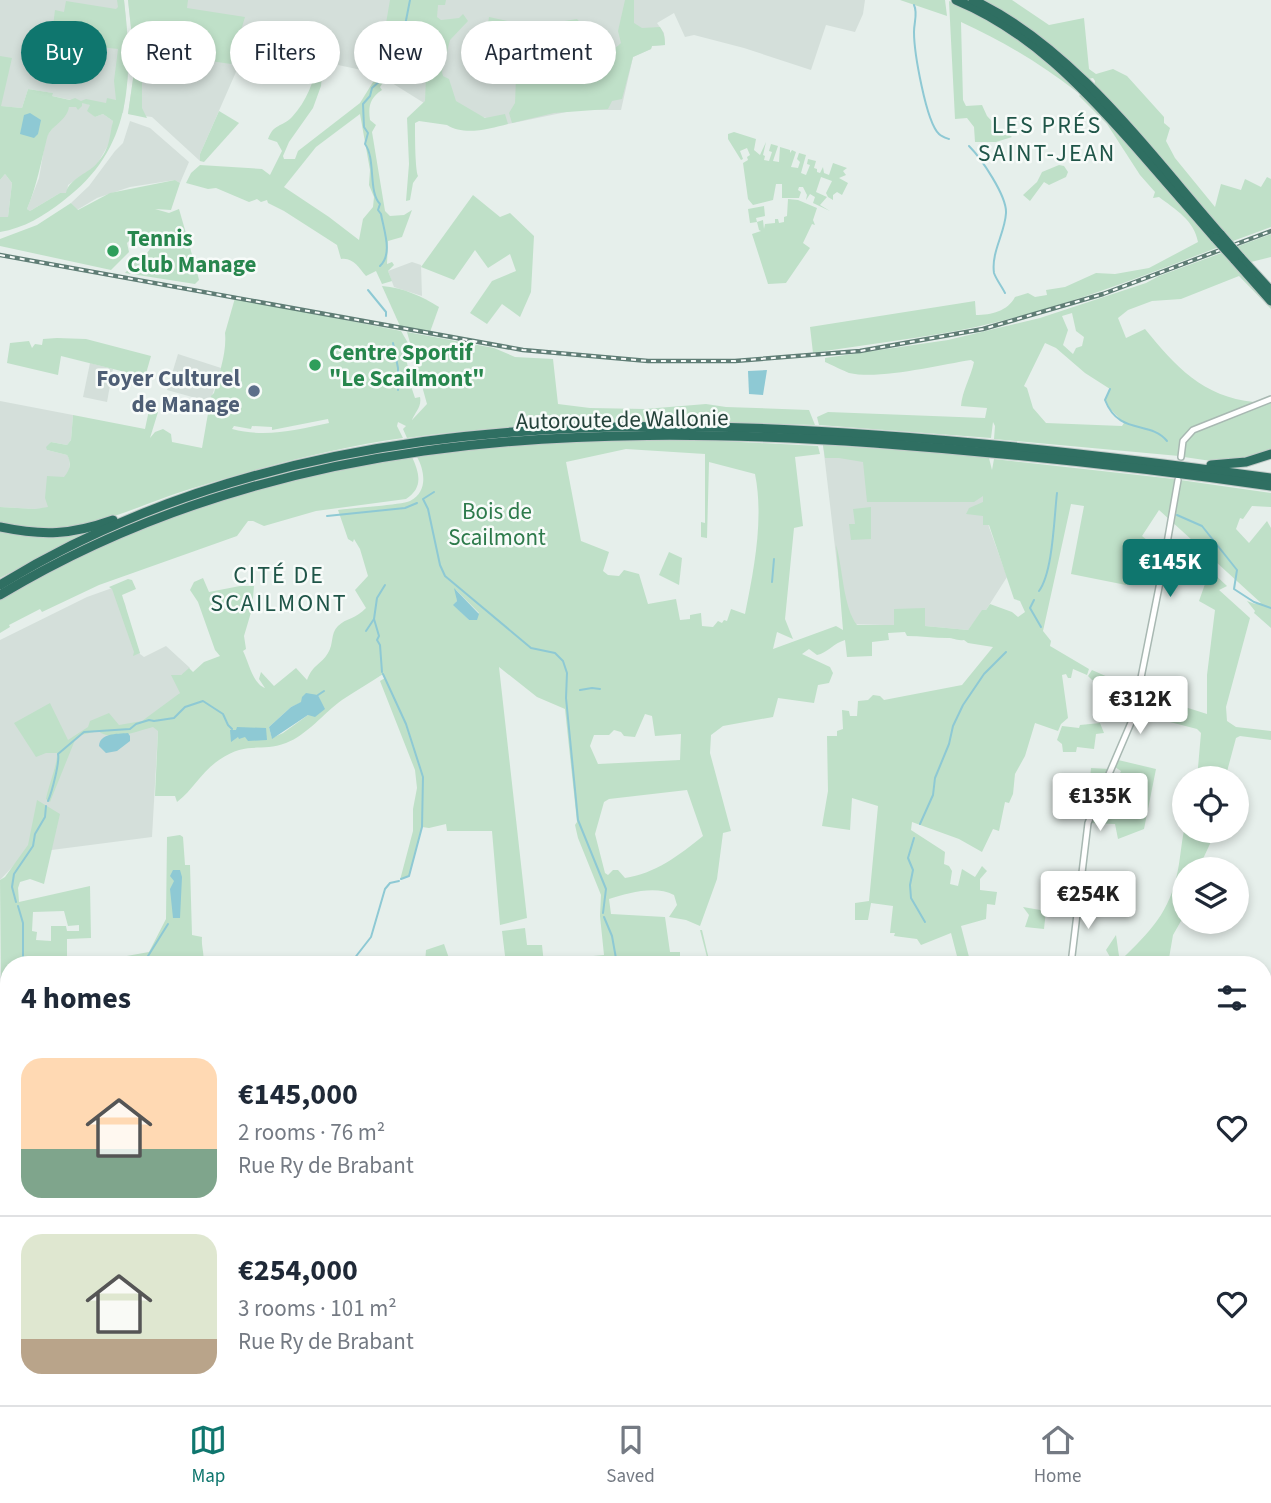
<!DOCTYPE html>
<html lang="en">
<head>
<meta charset="utf-8">
<style>
	body { margin:0; font-family:"Source Sans 3",sans-serif; background:#f2f2f3; color:#1f2937; height:100vh; display:flex; flex-direction:column; font-size:26px; white-space:nowrap }
	* { box-sizing:border-box; margin:0 }
	p { font-size:23px; color:#747a83 }
	.icon { flex:none; width:38px; height:38px; fill:none; stroke:currentColor; stroke-width:2; stroke-linecap:round; stroke-linejoin:round }
	.map { position:relative; flex:1; overflow:hidden }
	.drawer { position:absolute; left:0px; top:956px; width:1272px; height:450px; display:flex; flex-direction:column; background:#fff; border-radius:28px 28px 0 0; box-shadow:0 4px 10px #0003 }
	.drawer>* { flex:none }
	.hud { position:absolute; left:21px; top:21px; width:700px; height:63px; display:flex; gap:14px }
	.buttons { position:absolute; left:1172px; top:766px; display:grid; gap:14px }
	.buttons a { display:grid; place-items:center; width:77px; height:77px; border-radius:50%; background:#fff; box-shadow:0 4px 10px #0003; font-size:35px }
	.price { position:absolute; translate:-50% -60px; padding:0 16px; border-radius:7px; background:#fff; color:#222; font-size:23px; line-height:46px; filter:drop-shadow(0 2px 4px #0008) }
	.price::after { content:''; position:absolute; left:50%; top:42px; width:21px; height:16px; margin-left:-10px; background:inherit; clip-path:polygon(0 0,100% 0,50% 100%) }
	.price.on { background:#0f766e; color:#fff }
	ul { padding:0; list-style:none }
	li { display:flex; align-items:center; gap:21px; height:175px; padding:0 21px }
	li+li { border-top:2px solid #e0e1e3 }
	li span { display:grid; place-items:center; flex:none; width:196px; height:140px; border-radius:21px; color:#555 }
	li>.icon { margin-inline-start:auto }
	span .icon { width:84px; height:84px; fill:#fffc; stroke-width:1 }
	li b { font-size:30px }
	h2 { display:flex; justify-content:space-between; align-items:center; height:84px; padding:0 21px; font-size:30px }
	.pill { padding:0 24px; border-radius:32px; background:#fff; box-shadow:0 4px 10px #0003; font-size:24px; line-height:63px }
	.pill.on { background:#0f766e; color:#fff }
	.tabs { display:flex; justify-content:space-around; align-items:center; height:98px; border-top:2px solid #e0e1e3; background:#fff; font-size:19px; color:#747a83 }
	.tabs a { display:grid; justify-items:center; gap:4px }
	.tabs .on { color:#0f766e }
	.map>svg:first-child { display:block }
</style>
</head>
<body>
<div class="map">
<svg width="1271" height="1405" viewBox="0 0 1271 1405">
	<rect width="100%" height="100%" fill="#e6efeb"/>
	<g fill="#d4dfda">
		<path d="M0 0H124L130 60 123 113 81 102 52 96V93L28 89 22 108 0 106Z"/>
		<path d="M128 0H865L863 14 855 32 826 25 811 70 744 48 694 35 685 37 674 13 657 23 664 33 665 45 652 46 651 49 633 57 621 110H576L508 124 426 101 424 103 376 73 319 61V58L250 40 200 154V161L152 117 128 114 135 65Z"/>
		<path d="M81 102 91 105 88 111 95 117 103 114 113 121 110 142 96 166 68 185 67 193H60L30 211 27 209 39 178 46 137 69 107H76Z"/>
		<path d="M130 121 150 128 189 162 180 183 175 180 130 187 97 198 77 210 71 203 89 186 115 151 123 143Z"/>
		<path d="M5 174 12 183 8 217H0V180Z"/>
		<path d="M412 262 421 265 422 296 394 287 388 271Z"/>
		<path d="M178 354 221 368 210 402 167 390Z"/>
		<path d="M90 363 113 369 107 402 83 397Z"/>
		<path d="M0 401 73 415 71 440 67 445 51 442 47 450 67 455 70 460 69 471 49 508 35 509 0 507Z"/>
		<path d="M823 445 953 454 989 458 983 482V500L989 527 1007 577 986 610 982 611 968 630 925 626 844 624Z"/>
		<path d="M115 587 125 604 128 620 140 654 144 657 166 646 190 668 181 675 180 693 158 731 152 837 36 852 15 864 0 880V640L87 597Z"/>
		<path d="M1076 1397H1137L1135 1405H1052Z"/>
	</g>
	<g fill="#bfe0c8" fill-rule="evenodd">
		<path d="M117 0H124C133 79 133 149 63 201 44 216 24 228 0 232V217H8L12 183 5 174 0 180V56L12 58 1 106 22 108 28 89 53 93 52 96 70 100 75 98 81 101 86 99 106 103 107 98 116 100 114 81 118 49 58 42 52 34 55 10 64 12 66 1 116 9 118 7ZM82 103 90 105 87 111 95 117 103 114 113 121C109 136 111 147 98 162 90 173 69 178 66 193H60L30 211 27 209C37 185 41 162 47 138 50 126 67 121 69 107H76L78 110 82 106Z"/>
		<path d="M128 0H188L187 8 245 17 231 64 162 54 169 63 163 71 146 65 142 69V108L147 118 128 114 135 65Z"/>
		<path d="M390 0H446L445 5H438L437 17 441 20 459 18 463 14 468 21 450 40 442 72 443 76 449 79 456 101 485 118 505 114 508 124C489 129 464 136 447 125L419 121 415 123C415 134 415 168 418 176L413 183 410 200 406 201 409 164 407 118 425 101 426 76 397 62 380 87 382 90C370 98 368 106 370 120L376 125 372 132 385 211 390 216 404 215 412 210 402 237 388 241 387 264 392 262 394 265 388 271 392 281 382 284 376 271 366 276C359 268 353 257 341 259L337 245 284 211 268 203 267 200 261 202 257 199 249 202 216 188 208 189 186 183 191 173 200 165 262 169 270 175 282 151 277 142 268 139C274 123 281 128 292 117 307 101 313 82 319 61L323 62 321 86 313 108 289 142 283 156 284 159H295L298 151 360 103 378 74 375 72 379 64ZM360 114 370 170 369 185 374 197 373 207 363 219 359 240 329 217 284 187 316 147Z"/>
		<path d="M625 0H634V23L642 28 660 27C664 33 665 37 665 45L652 46 651 49 633 57 622 99 612 101 608 109 554 113 512 123 509 113 515 103 516 77 564 66 570 59 574 44H578L577 50C592 54 610 55 621 43L618 31Z"/>
		<path d="M900 0H945L947 16Z"/>
		<path d="M982 0H1012L1049 25 1084 18 1089 69 1096 74 1113 69 1127 76 1164 117V123L1170 128 1166 141 1175 158 1215 207 1221 184 1241 190 1245 179 1261 187 1267 177 1271 179V227L1233 241 1225 234 1094 86 1095 81 1093 78 1088 79 1040 37Z"/>
		<path d="M949 1C1003 22 1037 51 1078 90L1077 92C1041 64 1003 41 961 22L963 100 966 106 982 105 987 116 1004 134 1007 133 1012 137 996 142H975L974 127 967 118 955 119Z"/>
		<path d="M489 17 541 28 546 24 577 19 584 27 607 33 606 40 585 36 570 45 566 39 516 28 504 22 503 36 493 34 486 37Z"/>
		<path d="M1083 92 1219 247C1140 277 1060 309 976 327 923 338 868 344 813 353L810 327 975 301 976 315C991 315 1008 311 1015 297L1028 293 1035 297 1047 295 1046 290 1065 287 1096 273 1115 274 1149 268 1198 242C1194 220 1176 210 1159 197L1153 198 1155 192 1140 175 1107 124 1079 96Z"/>
		<path d="M219 111 239 123 204 162 200 161V154Z"/>
		<path d="M734 132 756 139 754 150 760 155 766 142 763 155 765 156 764 160 769 161 772 152 769 151 771 144 778 146 773 161 779 162 780 147 790 150V153L792 150 796 152 791 167 798 168 800 162 797 159 799 153 806 155 801 173 806 175 810 165 807 164 808 159 816 161 814 168 817 169V172L820 173 823 167 824 173 829 175 833 163 847 168 843 171 846 175 839 178 848 183 842 195 837 192 833 195V200L828 197 826 193 832 181 821 177 816 192 827 197 820 205 830 211 813 203 815 197 810 194 806 200 807 195 803 187H799L798 190 801 192 799 198H782V184H776L773 200 753 205 748 199 743 163 748 160 747 157 750 155 747 148 740 151 743 159 741 160 728 139V134Z"/>
		<path d="M1059 165 1064 166 1068 172 1066 177 1049 185 1044 182 1030 201 1023 195 1037 182 1042 172Z"/>
		<path d="M175 180 180 183 171 210 155 209 169 213 179 209 197 272 199 280 195 284 125 273 138 259 141 262 152 246 143 238 131 239 127 243 129 252 111 270 0 246V239L37 225 71 203 78 210 110 193Z"/>
		<path d="M473 195 500 217 510 213 534 236 531 292 520 317 502 304 487 324 470 313 492 281 516 271 510 254 488 268 475 250 454 280 421 267Z"/>
		<path d="M788 199 798 200 817 208 813 220 815 225 812 224 803 243 810 248 786 283 768 284 752 234 761 231 759 230 757 222 750 223 748 209 764 206 765 216 756 218 757 222 763 220 764 229 765 224 775 223V219H778L779 223 784 222V217L787 216Z"/>
		<path d="M1271 234V257L1251 262 1236 247Z"/>
		<path d="M1224 252 1271 305V309L1239 276 1181 299 1152 301 1128 310 1118 318 1126 338 1145 329C1175 366 1203 397 1254 402L1194 427 1182 440 1179 456 994 439 995 426 993 422 991 438 819 425 817 417 828 412 985 418 987 408 961 406C962 391 971 377 974 362L971 360C938 365 880 380 849 373 844 371 832 365 825 362V358L948 340 1040 318 1146 283 1159 276ZM1072 313 1076 331 1084 337 1082 346 1076 348 1073 354 1063 345 1068 330 1062 316ZM1045 343 1056 348 1085 373 1110 389 1105 400 1108 407 1124 423 1122 426 1046 423 1033 408 1027 388 1024 386Z"/>
		<path d="M382 286C404 288 421 296 439 307L430 332 400 326Z"/>
		<path d="M235 298 401 331 408 343 404 346 410 379 413 377 410 383 415 398 420 397C422 407 415 412 412 420L427 404 407 332 494 348 515 357 553 359 558 404 590 408 645 409 706 404 726 407 809 410 815 425C678 421 542 419 407 438L403 429 406 426 398 422 397 426 403 438C331 448 259 468 190 489 147 502 91 530 47 531 32 531 15 526 0 523V507L35 509 48 507 45 498 47 476 64 477C70 470 72 463 67 455L47 450 46 447 51 442 67 445 71 440 73 415 145 429 149 410 158 412 150 438 155 432 163 429 171 434 172 442 202 448 211 396 214 393C219 374 227 352 225 333ZM328 419 329 423C296 430 266 438 232 429L234 426 251 429 252 426 272 427V430Z"/>
		<path d="M57 338 86 339 151 356 145 377 61 356 58 375 7 363 10 343 29 341 32 348 35 344 42 345 43 339Z"/>
		<path d="M1271 400V452L1218 462 1184 457 1185 442 1196 431Z"/>
		<path d="M626 440H703L818 446 820 454 795 457 803 526 794 528 785 619 793 639 777 632 773 649 836 626 843 630 836 545C843 568 843 607 857 625H894V609L925 608V626L968 630 982 610H986L990 604 1012 612 1018 617 1025 612 1020 601 1014 599 989 525H983V516L966 514 969 508 983 502V496L974 502H867L863 462 839 458H825L823 445 953 454 989 458 992 470 994 459 1174 479 1177 487 1180 480 1271 493V507L1252 506 1243 519 1240 518 1236 529 1249 543 1267 521 1271 528V628L1254 613 1255 611 1247 601 1255 604 1261 603 1159 510 1142 536 1147 540 1139 553V567L1130 565 1126 585 1071 574 1084 506 1071 504 1043 631 1051 641 1050 646 1089 669 1087 675 1073 669 1071 678H1068L1066 674 1062 675 1068 718 1061 724 1058 731 1035 723 1025 756 1015 774 1013 794 1009 803 1005 802 999 831 993 829 982 852 959 839 912 822 911 830 945 852 944 864 949 866 952 871 950 884 958 886 962 869 975 877 982 866 987 871 980 879V890L997 892 995 905 987 904 986 919 961 926 969 957 962 959 963 964H943L958 960 951 933 921 945 917 939 894 936 895 933H890L893 906 871 903 868 920H855V903L869 901 878 806 852 798 850 830 822 826 828 791 827 736H837V731L843 729 842 710 849 711 850 716H857L858 701 868 700 873 695 880 696 884 700 962 685 993 647 968 643 964 640C956 641 955 638 947 638 934 638 920 636 907 636L905 632 888 633 889 640 872 642V656L847 657 845 640C834 643 827 653 817 655L809 649 802 654 830 667 833 673 829 683 818 685 814 703 778 698 773 717 723 726 711 735 710 753 731 831 723 833 717 879 700 926 686 920 669 917 677 905 674 895C655 885 628 893 609 899L611 914 665 917 670 952H680V961L694 963 708 961 700 930H702L710 964H571V958L604 955 600 916 601 895 578 838 575 825 577 822 565 709 537 697 499 667 527 918 500 925 492 831H447L446 824 429 828 422 827 409 876 400 880 413 831V809L417 788 415 770 380 681 385 678 383 674C370 683 355 691 342 700 324 713 307 735 286 743 260 753 247 740 219 760 201 772 193 790 177 802L175 796H155L158 731 153 727C137 731 112 742 98 731L81 735 75 740 50 802 46 799C48 787 58 763 57 753H46L36 757 14 723 50 703 68 740 88 727 90 721 109 713 119 725 142 721 180 693 171 675H181L189 668 193 672 204 662 220 656 215 650 198 602 190 590 194 582 203 578 209 592 240 586H254L252 609 244 636 246 649 243 651C249 663 253 684 265 688L259 679 261 672 274 686 296 668 307 680C313 664 321 665 328 653 334 644 330 634 338 626 346 618 356 619 366 608L355 590 368 576 360 549 354 539 353 542 348 539 338 510C352 508 401 505 410 501 428 492 425 471 417 457L509 445ZM626 449 705 454V523L701 522V537L707 538 709 462 755 474C764 519 754 569 745 614L731 609 727 621 724 620 722 623 718 621 713 627 702 626 701 613 690 615V619L680 620 676 599 648 604 639 574 624 570 619 576 608 575 603 571 609 552 581 541 566 462ZM456 590 479 613 469 620 454 605 457 601ZM318 695 322 705 283 733 272 738 269 727 291 707ZM645 714 652 716 655 736 681 734 680 760 598 764 590 746 594 735H609L614 730 621 732 624 736 635 737ZM687 790 703 836C680 855 654 874 625 878L618 870H613L608 875 605 873 595 834 604 802 609 799Z"/>
		<path d="M412 457C420 474 423 488 406 499L316 511 264 526 253 521H248L237 536 99 585 42 612 40 609 9 625 10 627 0 633V600C98 543 206 496 317 473 349 467 381 463 412 457Z"/>
		<path d="M871 507V539L851 540 849 524H855L853 509Z"/>
		<path d="M0 528 26 533 96 528 0 578Z"/>
		<path d="M669 552 682 558 679 585 659 575Z"/>
		<path d="M1211 571 1227 586 1219 590 1250 618 1226 707 1227 721 1236 727 1271 731V740L1240 736 1236 738 1225 779H1197L1201 733 1197 729 1143 715 1147 695 1207 714V675L1215 610 1199 601 1205 584 1202 574Z"/>
		<path d="M128 579 132 580 136 589 122 595 140 653 133 656 134 652 112 589 109 587Z"/>
		<path d="M1092 670 1137 690V697L1092 680 1088 676Z"/>
		<path d="M1100 723 1104 733 1096 734 1094 749 1077 747 1076 752H1063L1062 744 1057 740 1062 726 1079 728 1080 725Z"/>
		<path d="M1114 759 1156 769 1144 829 1118 839 1115 824 1088 823 1100 791 1089 789 1091 768 1110 769 1108 774 1118 778 1121 771 1112 765Z"/>
		<path d="M37 800 60 814 44 884 30 879 20 882 18 888 19 902 90 886 91 938 67 939V961L64 964H9V981H1L0 880 5 877 28 845ZM64 911 68 926 79 925V931H67L66 926H51V941L36 940 37 932 32 931 33 912Z"/>
		<path d="M1185 826V831H1214L1215 833 1202 861V870H1185V914L1173 935 1168 964H1112L1113 962 1106 950 1116 935 1119 956H1125C1156 926 1172 907 1179 864 1181 851 1182 838 1185 826Z"/>
		<path d="M180 835 183 837 185 865H190L192 935 202 937C201 947 205 954 203 964H82L149 952 166 919 167 837Z"/>
		<path d="M1023 907 1046 911 1044 929 1025 927 1029 915Z"/>
		<path d="M525 928 527 945H542L544 964H506L502 931Z"/>
		<path d="M444 944 451 964H425L426 950Z"/>
		<path d="M0 1161 9 1167V1381L0 1386Z"/>
		<path d="M110 1397H169L170 1401 168 1405H109L112 1399Z"/>
	</g>
	<g fill="#8ec9d4">
		<path d="M30 113 41 120 38 134 34 138 20 134 24 115Z"/>
		<path d="M767 370 763 395 749 394 748 371Z"/>
		<path d="M454 588 479 614 477 620H469L453 605 457 601Z"/>
		<path d="M306 693 318 695 325 709 315 717 308 715 272 739 269 727 291 707 301 702 302 697Z"/>
		<path d="M237 727 266 728 267 740 248 741 245 737 239 739 238 737 231 742 230 730H236Z"/>
		<path d="M128 733 130 736V741L117 751 106 753 99 746C100 733 116 734 128 733Z"/>
		<path d="M173 870H180L182 877 180 918H173L170 889 174 881 170 876Z"/>
	</g>
	<g fill="none" stroke-linecap="round" stroke-linejoin="round">
		<g stroke="#8ec9d4" stroke-width="2">
			<path d="M914 5C918 13 914 22 914 32 914 52 926 122 939 134 942 137 946 138 949 139"/>
			<path d="M969 146C981 158 1007 196 1006 213 1005 233 991 252 994 273 996 279 1002 287 1005 293"/>
			<path d="M380 266C393 254 384 231 381 214L378 210 380 204C368 192 376 159 365 144L368 133 364 127 363 104 370 96 372 88 381 80 386 65 400 51 410 0"/>
			<path d="M368 290 386 312V316"/>
			<path d="M393 343 398 368V390"/>
			<path d="M1110 389 1105 400C1119 436 1150 420 1167 441"/>
			<path d="M434 492 423 499 428 509 440 565 445 576 531 648 555 653 563 661 567 673 566 698 578 820 606 889 603 913"/>
			<path d="M1177 515 1202 526 1237 570 1234 589 1254 602 1271 608"/>
			<path d="M327 516 405 508 417 503"/>
			<path d="M772 582 774 559"/>
			<path d="M1039 591C1053 572 1054 518 1057 493"/>
			<path d="M1034 600 1030 608 1041 627"/>
			<path d="M374 619 379 636 377 640 380 645 382 672"/>
			<path d="M366 631 374 619 377 598 385 585"/>
			<path d="M383 674 406 724 423 777 422 827 409 876 401 879"/>
			<path d="M580 690 592 688 600 689"/>
			<path d="M318 695 324 691"/>
			<path d="M48 801C52 792 60 761 58 754L84 732 130 729 136 724 149 720 154 721 174 718 185 707 203 701 223 714 228 725 232 729"/>
			<path d="M920 824 933 795 935 778 949 744 953 726 963 705 984 674 1006 652"/>
			<path d="M914 838 908 858 913 870 910 885 911 898 925 922"/>
			<path d="M16 902 12 887 14 874 33 846 35 834 45 817 46 806"/>
			<path d="M18 906 23 923V960"/>
			<path d="M604 917 612 936 617 964"/>
			<path d="M622 963 623 964"/>
			<path d="M143 964 168 924"/>
			<path d="M350 964 371 937 385 889 390 883 399 881"/>
			<path d="M0 1384 9 1379"/>
		</g>
		<g stroke="#a8b8b2" stroke-width="8">
			<g id="minor">
				<path d="M1181 457 1183 441 1193 430 1271 399"/>
				<path d="M1071 964 1088 823 1133 718 1162 572 1178 480"/>
				<path d="M992 1396 996 1405"/>
			</g>
		</g>
		<g stroke="#c2cac8" stroke-width="10">
			<g id="major">
				<path d="M0 1109 9 1117"/>
				<path d="M1264 1386 1271 1387"/>
				<path d="M221 1396 226 1405"/>
				<path d="M1044 1405 1069 1396"/>
			</g>
		</g>
		<g stroke="#c2cac8" stroke-width="11">
			<g id="highway">
				<path d="M956 0C1030 31 1082 86 1134 145 1161 176 1188 207 1215 238"/>
				<path d="M973 0C1073 47 1149 153 1221 235"/>
				<path d="M1240 257 1271 291"/>
				<path d="M1234 259 1271 301"/>
				<path d="M1211 465 1246 462 1271 454"/>
				<path d="M0 527C43 536 71 535 113 520"/>
				<path d="M0 585C261 424 577 413 875 435 1007 444 1139 460 1271 478"/>
				<path d="M0 595C266 435 572 422 874 443 1007 453 1139 467 1271 486"/>
			</g>
		</g>
		<use href="#minor" stroke="#fff" stroke-width="5"/>
		<use href="#major" stroke="#6aa596" stroke-width="7"/>
		<use href="#highway" stroke="#2f6f62" stroke-width="9"/>
		<g stroke="#5f7d75" stroke-width="4.5">
			<path id="rail" d="M0 255 523 350 648 361H735L860 351 983 329 1103 294 1271 231"/>
		</g>
		<use href="#rail" stroke="#f7fbf9" stroke-width="2" stroke-dasharray="5" stroke-linecap="butt"/>
		<g stroke="#c2cac8" stroke-width="11" stroke-linecap="butt">
			<g id="highway-bridge">
				<path d="M1221 235 1240 257"/>
				<path d="M1215 238 1234 259"/>
			</g>
		</g>
		<use href="#highway-bridge" stroke="#2f6f62" stroke-width="9"/>
	</g>
	<g fill="#2e9e5b" stroke="#f7fbf9" stroke-width="2.5">
		<circle cx="113" cy="251" r="7"/>
		<circle cx="315" cy="365" r="7"/>
	</g>
	<circle fill="#5c6f8a" stroke="#f7fbf9" stroke-width="2.5" cx="254" cy="391" r="7"/>
	<g text-anchor="middle" stroke-width="5" stroke-linejoin="round" paint-order="stroke">
		<g font-size="23" font-weight="bold" fill="#27864d" stroke="#f7fbf9" text-anchor="start">
			<text x="127" y="246">Tennis<tspan x="127" dy="26">Club Manage</tspan></text>
			<text x="329" y="360">Centre Sportif<tspan x="329" dy="26">"Le Scailmont"</tspan></text>
		</g>
		<g font-size="23" font-weight="bold" fill="#4e5e75" stroke="#f7fbf9" text-anchor="end">
			<text x="240" y="386">Foyer Culturel<tspan x="240" dy="26">de Manage</tspan></text>
		</g>
		<g font-size="23" fill="#24423a" stroke="#f7fbf9">
			<text transform="translate(622 419) rotate(-1)" y="8">Autoroute de Wallonie</text>
		</g>
		<g font-size="23" fill="#2d7a4b" stroke="#f7fbf9">
			<text x="497" y="519">Bois de<tspan x="497" dy="26">Scailmont</tspan></text>
		</g>
		<g font-size="24" letter-spacing="2" fill="#1f5548" stroke="#f7fbf9">
			<text x="1047" y="133">LES PRÉS<tspan x="1047" dy="28">SAINT-JEAN</tspan></text>
			<text x="279" y="583">CITÉ DE<tspan x="279" dy="28">SCAILMONT</tspan></text>
		</g>
	</g>
</svg>
<div class="buttons">
<a><svg class="icon" aria-label="locate" viewBox="0 0 24 24"><circle cx="12" cy="12" r="6"/><path d="M12 2v4M12 18v4M2 12h4M18 12h4"/></svg></a>
<a><svg class="icon" aria-label="layers" viewBox="0 0 24 24"><path d="M12 4l9 5-9 5-9-5zM3 14l9 5 9-5"/></svg></a>
</div>
<b class="price on" style="left:1170px;top:599px">€145K</b>
<b class="price" style="left:1140px;top:736px">€312K</b>
<b class="price" style="left:1100px;top:833px">€135K</b>
<b class="price" style="left:1088px;top:931px">€254K</b>
<div class="hud">
<a class="pill on">Buy</a>
<a class="pill">Rent</a>
<a class="pill">Filters</a>
<a class="pill">New</a>
<a class="pill">Apartment</a>
</div>
<section class="drawer">
<h2>4 homes<svg class="icon" aria-label="filters" viewBox="0 0 24 24"><path d="M4 7h16M4 17h16"/><circle cx="9" cy="7" r="2"/><circle cx="15" cy="17" r="2"/></svg></h2>
<ul>
<li><span style="background:linear-gradient(#ffd9b3 65%,#7fa58c 0)"><svg class="icon" aria-label="home" viewBox="0 0 24 24"><path d="M3 11l9-7 9 7M6 9v11h12V9"/></svg></span><div><b>€145,000</b><p>2 rooms · 76 m²</p><p>Rue Ry de Brabant</p></div><svg class="icon" aria-label="heart" viewBox="0 0 24 24"><path d="M12 20l-8-8c-3-5 5-10 8-4 3-6 11-1 8 4z"/></svg></li>
<li><span style="background:linear-gradient(#dfe7d0 75%,#b9a48a 0)"><svg class="icon" aria-label="home" viewBox="0 0 24 24"><path d="M3 11l9-7 9 7M6 9v11h12V9"/></svg></span><div><b>€254,000</b><p>3 rooms · 101 m²</p><p>Rue Ry de Brabant</p></div><svg class="icon" aria-label="heart" viewBox="0 0 24 24"><path d="M12 20l-8-8c-3-5 5-10 8-4 3-6 11-1 8 4z"/></svg></li>
</ul>
</section>
</div>
<nav class="tabs">
<a class="on"><svg class="icon" aria-label="map" viewBox="0 0 24 24"><path d="M3 6l6-2 6 2 6-2v14l-6 2-6-2-6 2zM9 4v14M15 6v14"/></svg>Map</a>
<a><svg class="icon" aria-label="saved" viewBox="0 0 24 24"><path d="M7 4h10v16l-5-4-5 4z"/></svg>Saved</a>
<a><svg class="icon" aria-label="home" viewBox="0 0 24 24"><path d="M3 11l9-7 9 7M6 9v11h12V9"/></svg>Home</a>
</nav>
</body>
</html>
